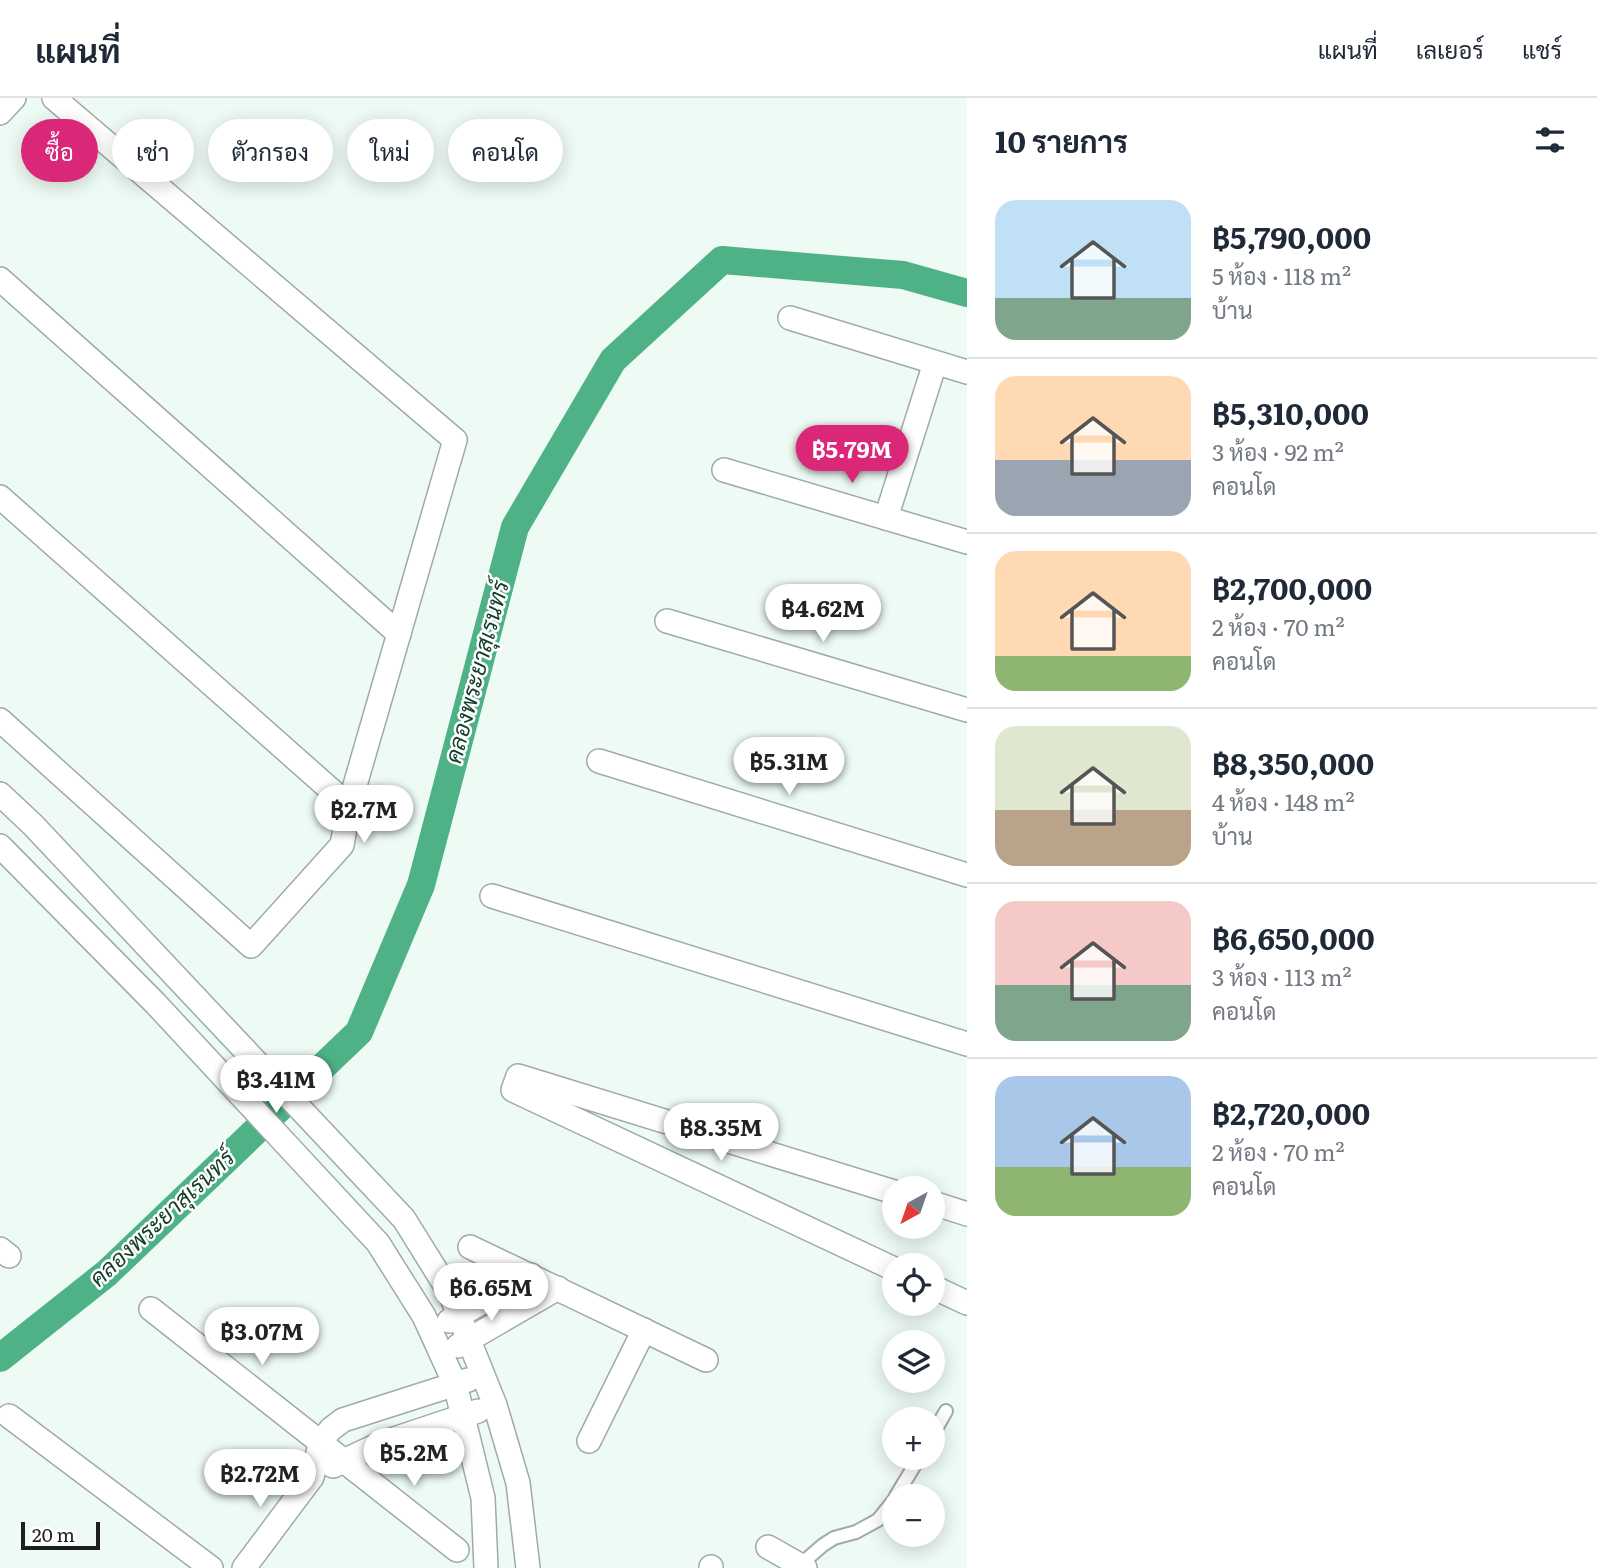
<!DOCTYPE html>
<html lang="th">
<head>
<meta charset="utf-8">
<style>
	body { margin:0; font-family:Literata,Sarabun,serif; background:#f6f6f7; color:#1f2937; height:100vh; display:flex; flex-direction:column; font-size:26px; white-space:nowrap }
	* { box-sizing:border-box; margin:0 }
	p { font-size:23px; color:#747a83 }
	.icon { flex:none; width:38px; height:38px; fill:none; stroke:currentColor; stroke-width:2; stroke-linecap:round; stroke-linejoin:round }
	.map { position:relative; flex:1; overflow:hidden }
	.side { display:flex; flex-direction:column; background:#fff; width:630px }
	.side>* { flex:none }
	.top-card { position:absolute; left:21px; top:21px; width:665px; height:63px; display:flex; gap:14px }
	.needle { width:46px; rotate:220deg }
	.fabs { position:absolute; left:882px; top:1078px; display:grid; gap:14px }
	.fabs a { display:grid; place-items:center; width:63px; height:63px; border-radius:50%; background:#fff; box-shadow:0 4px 18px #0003; font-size:35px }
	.scale { position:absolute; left:21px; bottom:18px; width:79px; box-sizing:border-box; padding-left:7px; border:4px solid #1b201d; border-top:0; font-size:19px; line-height:24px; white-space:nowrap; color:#1b201d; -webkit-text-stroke:5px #fff; paint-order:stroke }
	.price { position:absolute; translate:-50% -60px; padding:0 16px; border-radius:24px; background:#fff; color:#222; font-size:23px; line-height:46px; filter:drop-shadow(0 2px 4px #0008) }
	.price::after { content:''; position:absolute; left:50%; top:42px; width:21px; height:16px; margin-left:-10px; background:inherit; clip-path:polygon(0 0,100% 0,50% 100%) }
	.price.active { background:#db2777; color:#fff }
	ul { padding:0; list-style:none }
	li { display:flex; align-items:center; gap:21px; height:175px; padding:0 28px }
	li+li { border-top:2px solid #e0e1e3 }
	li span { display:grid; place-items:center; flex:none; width:196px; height:140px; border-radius:21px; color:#555 }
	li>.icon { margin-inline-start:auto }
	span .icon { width:84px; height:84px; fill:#fffc; stroke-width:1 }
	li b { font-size:30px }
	h2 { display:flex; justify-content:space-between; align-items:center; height:84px; padding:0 28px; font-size:30px }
	.pill { padding:0 24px; border-radius:32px; background:#fff; box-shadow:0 4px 18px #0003; font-size:24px; line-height:63px }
	.pill.active { background:#db2777; color:#fff }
	header { display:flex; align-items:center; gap:42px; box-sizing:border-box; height:98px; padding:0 35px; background:#fff; border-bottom:2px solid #e0e1e3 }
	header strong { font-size:33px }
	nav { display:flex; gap:38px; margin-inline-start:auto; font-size:24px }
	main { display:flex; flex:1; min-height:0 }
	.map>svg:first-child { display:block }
</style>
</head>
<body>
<header>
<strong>แผนที่</strong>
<nav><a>แผนที่</a><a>เลเยอร์</a><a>แชร์</a></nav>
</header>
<main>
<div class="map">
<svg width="967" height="1470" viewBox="0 0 967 1470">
	<rect width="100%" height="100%" fill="#eefbf4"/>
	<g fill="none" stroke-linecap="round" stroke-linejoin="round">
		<path stroke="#4fb286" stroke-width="28" d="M0 1260 107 1175 359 934 421 787 515 429 613 262 722 162 903 177 967 195"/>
		<g stroke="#9faba4" stroke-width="16">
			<g id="service">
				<path d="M933 1336 946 1313"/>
				<path d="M896 1398 919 1360"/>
				<path d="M800 1467 823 1447 834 1440 856 1434 878 1422 894 1402"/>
			</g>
		</g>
		<g stroke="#9faba4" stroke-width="26">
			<g id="minor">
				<path d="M54 0 455 342 349 708"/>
				<path d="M0 15 14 0"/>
				<path d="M0 181 399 536"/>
				<path d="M790 220 967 274"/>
				<path d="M724 372 967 444"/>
				<path d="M0 399 349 708 342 747 251 848 0 622"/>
				<path d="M886 420 935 265"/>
				<path d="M667 523 967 612"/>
				<path d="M599 663 967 777"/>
				<path d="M0 696 33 727 404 1121 450 1195 495 1307 518 1385 528 1470"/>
				<path d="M0 748 156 906 378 1145 424 1218 455 1286 483 1400 486 1470"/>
				<path d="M492 798 967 946"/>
				<path d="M894 1094 518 978 513 992 894 1171"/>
				<path d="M933 1105 967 1116"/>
				<path d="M470 1149 706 1262"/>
				<path d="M0 1151 9 1158"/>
				<path d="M933 1189 967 1205"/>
				<path d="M151 1211 457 1452"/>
				<path d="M449 1223 531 1177"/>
				<path d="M458 1248 558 1190"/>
				<path d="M9 1318 211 1470"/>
				<path d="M589 1343 644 1232"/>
				<path d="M333 1368 382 1345 478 1313"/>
				<path d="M768 1449 805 1470"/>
				<path d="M244 1470 312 1379 321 1343 331 1331 343 1322 468 1282"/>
				<path d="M711 1470V1469"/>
			</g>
		</g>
		<use href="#service" stroke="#fff" stroke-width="12"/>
		<use href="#minor" stroke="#fff" stroke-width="23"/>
	</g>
	<g text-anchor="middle" stroke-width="5" stroke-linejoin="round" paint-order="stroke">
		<g font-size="23" font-style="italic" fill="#143e2c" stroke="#fff">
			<text transform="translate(477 574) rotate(-75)" y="8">คลองพระยาสุเรนทร์</text>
			<text transform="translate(162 1120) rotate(-43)" y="8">คลองพระยาสุเรนทร์</text>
		</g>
	</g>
</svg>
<div class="fabs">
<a><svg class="needle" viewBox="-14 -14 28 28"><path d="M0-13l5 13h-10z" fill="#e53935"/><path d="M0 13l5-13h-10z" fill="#747a83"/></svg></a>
<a><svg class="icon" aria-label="locate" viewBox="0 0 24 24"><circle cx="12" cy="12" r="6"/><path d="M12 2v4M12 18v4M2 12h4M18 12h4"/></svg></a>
<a><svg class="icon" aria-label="layers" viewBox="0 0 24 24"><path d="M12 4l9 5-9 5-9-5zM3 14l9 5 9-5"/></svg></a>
<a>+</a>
<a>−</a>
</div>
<div class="scale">20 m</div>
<b class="price active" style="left:852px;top:387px">฿5.79M</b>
<b class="price" style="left:823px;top:546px">฿4.62M</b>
<b class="price" style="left:789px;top:699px">฿5.31M</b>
<b class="price" style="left:364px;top:747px">฿2.7M</b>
<b class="price" style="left:276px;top:1017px">฿3.41M</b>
<b class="price" style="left:721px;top:1065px">฿8.35M</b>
<b class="price" style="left:491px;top:1225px">฿6.65M</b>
<b class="price" style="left:262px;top:1269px">฿3.07M</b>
<b class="price" style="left:414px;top:1390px">฿5.2M</b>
<b class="price" style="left:260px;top:1411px">฿2.72M</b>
<div class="top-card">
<a class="pill active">ซื้อ</a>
<a class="pill">เช่า</a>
<a class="pill">ตัวกรอง</a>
<a class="pill">ใหม่</a>
<a class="pill">คอนโด</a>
</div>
</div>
<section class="side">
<h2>10 รายการ<svg class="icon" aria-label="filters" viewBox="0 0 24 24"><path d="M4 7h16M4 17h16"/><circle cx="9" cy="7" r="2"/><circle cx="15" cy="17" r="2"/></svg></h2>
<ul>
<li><span style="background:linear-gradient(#bfe0f5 70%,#7fa58c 0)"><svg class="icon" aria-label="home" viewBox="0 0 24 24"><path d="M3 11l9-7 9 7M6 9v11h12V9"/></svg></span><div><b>฿5,790,000</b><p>5 ห้อง · 118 m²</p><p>บ้าน</p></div></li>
<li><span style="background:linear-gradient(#ffd9b3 60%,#9aa5b1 0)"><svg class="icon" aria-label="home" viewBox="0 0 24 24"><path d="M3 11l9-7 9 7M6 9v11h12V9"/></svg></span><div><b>฿5,310,000</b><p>3 ห้อง · 92 m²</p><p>คอนโด</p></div></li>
<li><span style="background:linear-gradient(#ffd9b3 75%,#8fb573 0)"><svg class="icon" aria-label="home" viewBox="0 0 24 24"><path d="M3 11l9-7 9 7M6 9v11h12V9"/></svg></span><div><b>฿2,700,000</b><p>2 ห้อง · 70 m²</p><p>คอนโด</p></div></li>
<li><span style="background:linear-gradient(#dfe7d0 60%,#b9a48a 0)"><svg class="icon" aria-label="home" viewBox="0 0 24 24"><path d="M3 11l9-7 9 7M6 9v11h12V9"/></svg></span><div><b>฿8,350,000</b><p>4 ห้อง · 148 m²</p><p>บ้าน</p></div></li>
<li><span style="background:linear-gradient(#f6c9c9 60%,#7fa58c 0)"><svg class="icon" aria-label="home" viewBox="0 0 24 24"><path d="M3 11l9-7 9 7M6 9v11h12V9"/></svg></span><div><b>฿6,650,000</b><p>3 ห้อง · 113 m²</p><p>คอนโด</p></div></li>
<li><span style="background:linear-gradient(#a9c7e8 65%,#8fb573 0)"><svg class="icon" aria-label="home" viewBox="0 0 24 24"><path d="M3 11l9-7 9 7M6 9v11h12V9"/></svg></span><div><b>฿2,720,000</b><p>2 ห้อง · 70 m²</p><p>คอนโด</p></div></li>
</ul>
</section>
</main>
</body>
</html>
